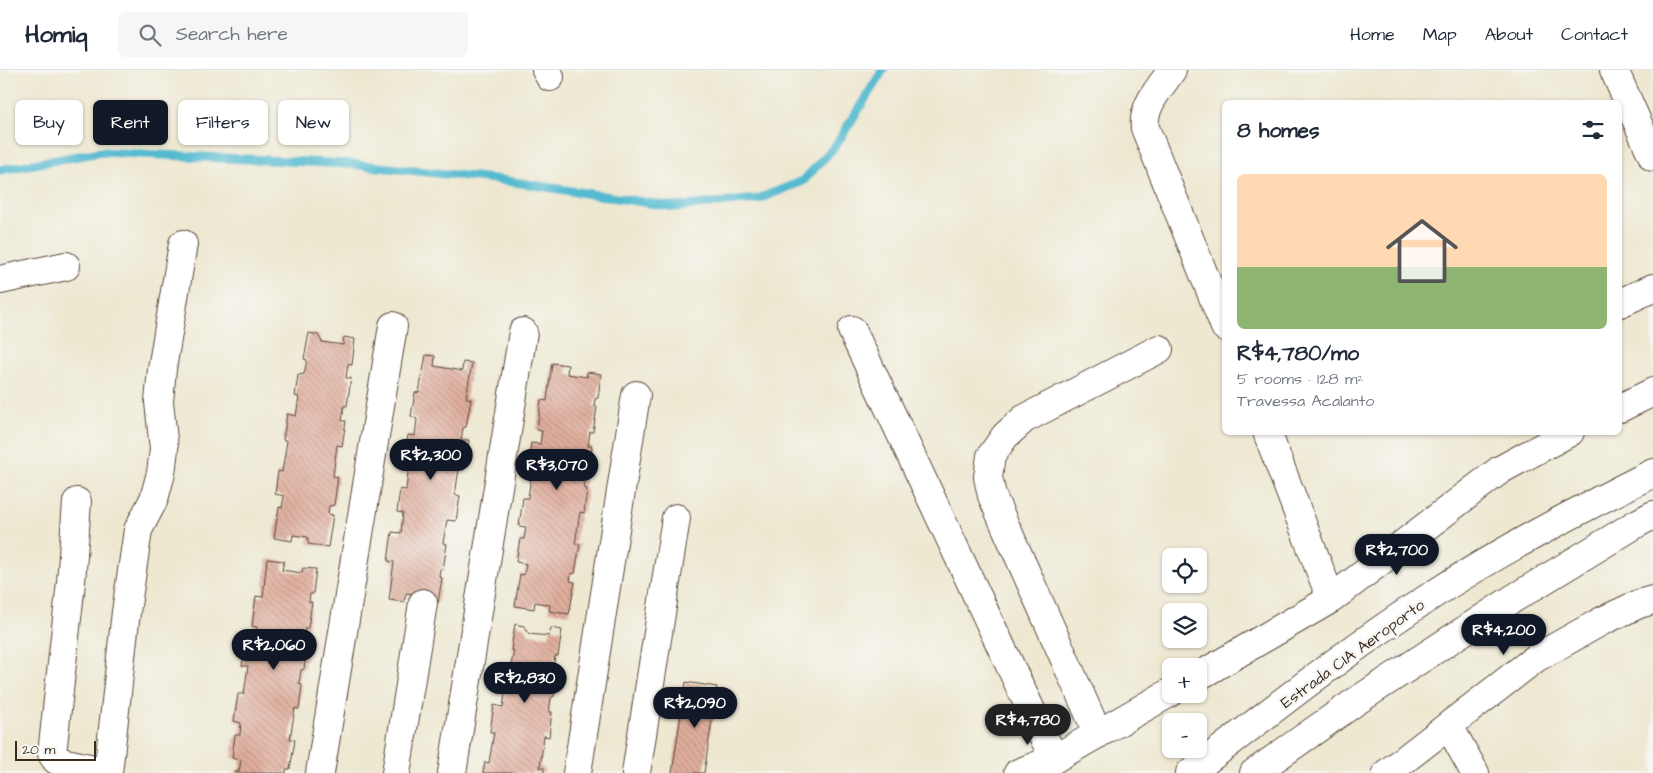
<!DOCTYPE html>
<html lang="en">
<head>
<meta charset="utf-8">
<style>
	body { margin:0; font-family:"Architects Daughter",sans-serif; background:#f6f6f7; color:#1f2937; height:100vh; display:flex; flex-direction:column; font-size:19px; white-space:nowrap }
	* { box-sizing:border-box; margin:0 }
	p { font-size:16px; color:#747a83 }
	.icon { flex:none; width:28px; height:28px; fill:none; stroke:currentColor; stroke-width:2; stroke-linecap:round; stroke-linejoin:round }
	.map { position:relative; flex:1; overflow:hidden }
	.side { position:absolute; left:1222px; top:30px; width:400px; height:335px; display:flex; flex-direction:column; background:#fff; border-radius:8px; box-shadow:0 1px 4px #0004 }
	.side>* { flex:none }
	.top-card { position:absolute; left:15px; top:30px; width:475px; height:45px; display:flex; gap:10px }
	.tools { position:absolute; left:1162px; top:478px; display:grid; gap:10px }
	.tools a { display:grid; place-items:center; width:45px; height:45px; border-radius:8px; background:#fff; box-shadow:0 1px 4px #0004; font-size:25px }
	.scale { position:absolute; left:15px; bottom:12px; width:81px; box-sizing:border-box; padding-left:5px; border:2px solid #3b2a1e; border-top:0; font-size:14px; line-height:18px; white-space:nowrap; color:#3b2a1e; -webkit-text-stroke:4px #f6f6f2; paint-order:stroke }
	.price { position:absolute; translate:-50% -42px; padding:0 11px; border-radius:18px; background:#111827; color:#fff; font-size:16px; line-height:32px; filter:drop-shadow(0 1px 2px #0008) }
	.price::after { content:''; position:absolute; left:50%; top:30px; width:15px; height:11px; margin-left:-8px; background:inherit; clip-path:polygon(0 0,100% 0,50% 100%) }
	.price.active { background:#222; color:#fff }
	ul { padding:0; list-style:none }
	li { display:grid; align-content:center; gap:10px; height:265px; padding:0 15px }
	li+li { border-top:1px solid #e0e1e3 }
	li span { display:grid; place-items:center; height:155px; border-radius:8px; color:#555 }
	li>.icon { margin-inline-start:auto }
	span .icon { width:90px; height:90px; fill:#fffc; stroke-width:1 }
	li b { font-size:21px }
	h2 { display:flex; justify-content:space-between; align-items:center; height:60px; padding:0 15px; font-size:21px }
	.chip { padding:0 18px; border-radius:8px; background:#fff; box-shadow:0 1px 4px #0004; font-size:18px; line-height:45px }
	.chip.active { background:#111827; color:#fff }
	header { display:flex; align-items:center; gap:30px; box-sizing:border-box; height:70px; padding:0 25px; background:#fff; border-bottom:1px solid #e0e1e3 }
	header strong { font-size:24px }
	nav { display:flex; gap:28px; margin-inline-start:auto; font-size:18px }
	.search { width:350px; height:45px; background:#f6f6f7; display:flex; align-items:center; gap:12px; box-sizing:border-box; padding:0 18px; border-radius:8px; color:#747a83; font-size:19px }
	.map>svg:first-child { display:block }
</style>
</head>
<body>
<header>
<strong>Homiq</strong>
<div class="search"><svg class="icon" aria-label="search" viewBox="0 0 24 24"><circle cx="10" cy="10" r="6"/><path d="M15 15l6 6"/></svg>Search here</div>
<nav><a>Home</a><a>Map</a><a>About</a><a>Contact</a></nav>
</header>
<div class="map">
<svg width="1653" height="703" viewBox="0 0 1653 703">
	<defs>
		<pattern id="building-back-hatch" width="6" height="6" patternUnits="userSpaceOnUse" patternTransform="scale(1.25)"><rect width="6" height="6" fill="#e1af9e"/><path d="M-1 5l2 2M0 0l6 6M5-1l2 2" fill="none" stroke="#b88f80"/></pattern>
	</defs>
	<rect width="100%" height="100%" fill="#f6f6f2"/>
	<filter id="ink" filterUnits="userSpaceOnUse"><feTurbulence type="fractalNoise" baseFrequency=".02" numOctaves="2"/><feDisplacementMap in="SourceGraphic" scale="10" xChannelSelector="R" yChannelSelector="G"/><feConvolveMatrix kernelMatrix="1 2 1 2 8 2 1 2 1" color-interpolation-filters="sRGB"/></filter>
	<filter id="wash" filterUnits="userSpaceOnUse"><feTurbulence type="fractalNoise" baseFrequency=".0096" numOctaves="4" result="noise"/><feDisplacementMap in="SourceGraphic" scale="20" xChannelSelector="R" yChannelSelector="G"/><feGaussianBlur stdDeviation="1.12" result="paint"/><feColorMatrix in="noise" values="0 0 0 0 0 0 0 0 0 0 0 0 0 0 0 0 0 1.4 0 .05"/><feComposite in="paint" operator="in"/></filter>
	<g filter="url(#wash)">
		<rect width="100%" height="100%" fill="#eee8d1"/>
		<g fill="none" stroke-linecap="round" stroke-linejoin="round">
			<path stroke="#52bad0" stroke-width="9" d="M0 100 101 82 350 94 494 109 675 137 758 129 803 111 836 75 883 0"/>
		</g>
		<g id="blocks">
			<g fill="url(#building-back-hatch)">
				<path d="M309 263 318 265 322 272 343 275 344 267 355 269 352 295 348 294 346 308H351L347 336H344L342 351H346L342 376 337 375 333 406 338 407 334 435 329 436 328 444 333 445 328 477 308 474V467L293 465 292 471 274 468 279 437 282 438 284 426 275 424 278 401 282 402 287 371 283 370 287 344 296 346 299 327 295 326 298 305 304 304 307 290 304 289Z"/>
				<path d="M426 285 435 286 434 296 462 301 463 292 472 293 466 328 471 329 466 357 463 358 461 370H469L464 400 459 399 455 425 460 426 456 451 447 450 443 473 447 474 443 500 440 499 439 507 442 508 438 533 425 531V526L406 523 404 532 389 530 394 492 388 491 392 462 401 463 403 443 397 442 400 419 406 420 409 393 404 392 408 365 415 366 417 349 411 346 415 323 419 322Z"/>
				<path d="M552 293 568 295 567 304 587 307V302L601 304 598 328 595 329 594 336 597 337 593 362H590L588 376H592L589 403 586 404 584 418 587 419 584 443 580 442 575 474H580L575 503 571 504 570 511 575 512 569 544 549 541 550 535 535 532 534 539 515 536 520 504 524 505 526 494 516 492 520 469H524L526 457 519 456 523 428H528L532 400H527L531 373 540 374 542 361 537 360 541 330 547 331Z"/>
				<path d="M267 489 284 491 282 500 302 503 303 498 316 499 313 524H310L309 532H312L308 558H305L303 572H308L304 599 301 600 299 614 302 615 299 639 295 638 290 669 295 670 290 699H286V703H235L236 701H239L241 690 232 688 235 665H240L241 653 234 651 238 624H244L248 596H242L246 569 255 570 257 557 252 556 256 526 263 527Z"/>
				<path d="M515 554 524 556 529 564 549 566 551 558 562 560 558 586H555L553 599 558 600 554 626 551 628 549 642H552L549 667 544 666 540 697 544 698V703H483L485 692 489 693 494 662H490L494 635 503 637 506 618 502 617 505 596 511 595 514 581 511 580Z"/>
				<path d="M686 612 717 617 704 703H672Z"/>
			</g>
		</g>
	</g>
	<g filter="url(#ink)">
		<use href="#blocks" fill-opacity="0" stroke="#564639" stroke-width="1"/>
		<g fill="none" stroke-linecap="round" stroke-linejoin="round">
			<g stroke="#564639" stroke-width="30">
				<g id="minor">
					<path d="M546 0 550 7"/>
					<path d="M1172 0C1160 18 1142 36 1145 58L1225 257"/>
					<path d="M1614 0 1653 87"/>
					<path d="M0 210 66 196"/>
					<path d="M1620 233 1653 218"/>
					<path d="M852 260 1054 689 1018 703"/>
					<path d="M1267 362 1331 529"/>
					<path d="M77 432 71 512 52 684 56 690 61 692 108 702"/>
					<path d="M1449 656 1475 703"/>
					<path d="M1098 664 992 426 988 407 991 386 1005 366 1024 349 1159 279"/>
					<path d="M108 703 126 542 138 460 154 429 161 403 164 379 159 332 162 299 183 174"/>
					<path d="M320 703 393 256"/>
					<path d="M396 703 423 533"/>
					<path d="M452 703 523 262"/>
					<path d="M577 703 636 325"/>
					<path d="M636 703 676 448"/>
					<path d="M1387 703 1536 588 1602 551 1639 534 1653 530"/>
				</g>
			</g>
			<g stroke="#564639" stroke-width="30">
				<g id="major">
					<path d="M1620 338 1653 322"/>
					<path d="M1199 606 1331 529 1500 400 1570 362"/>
					<path d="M1035 703 1054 689 1171 622"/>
				</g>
			</g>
			<g stroke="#564639" stroke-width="30">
				<g id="highway">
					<path d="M1190 703C1269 643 1347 580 1431 526 1502 480 1577 441 1653 403"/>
					<path d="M1254 703 1355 632 1511 530 1636 454 1653 445"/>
				</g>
			</g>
			<use href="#minor" stroke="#fff" stroke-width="28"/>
			<use href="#major" stroke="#fff" stroke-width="28"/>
			<use href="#highway" stroke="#fff" stroke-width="28"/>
		</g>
	</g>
	<g text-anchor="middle" stroke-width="5" stroke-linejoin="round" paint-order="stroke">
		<g font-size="16" fill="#3b2a1e" stroke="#f6f6f2">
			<text transform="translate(1352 583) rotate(-36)" y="6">Estrada CIA Aeroporto</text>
		</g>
	</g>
</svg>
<div class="tools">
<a><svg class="icon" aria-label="locate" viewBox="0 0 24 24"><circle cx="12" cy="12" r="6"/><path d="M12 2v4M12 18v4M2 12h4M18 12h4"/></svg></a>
<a><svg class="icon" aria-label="layers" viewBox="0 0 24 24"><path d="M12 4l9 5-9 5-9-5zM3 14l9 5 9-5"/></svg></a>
<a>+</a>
<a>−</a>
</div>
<div class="scale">20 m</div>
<b class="price" style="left:431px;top:411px">R$2,300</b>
<b class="price" style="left:557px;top:421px">R$3,070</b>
<b class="price" style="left:1397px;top:506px">R$2,700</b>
<b class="price" style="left:1504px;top:586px">R$4,200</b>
<b class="price" style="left:274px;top:601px">R$2,060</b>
<b class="price" style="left:525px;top:634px">R$2,830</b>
<b class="price" style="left:695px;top:659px">R$2,090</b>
<b class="price active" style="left:1028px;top:676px">R$4,780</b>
<div class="top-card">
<a class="chip">Buy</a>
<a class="chip active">Rent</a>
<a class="chip">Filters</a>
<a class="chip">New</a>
</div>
<section class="side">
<h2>8 homes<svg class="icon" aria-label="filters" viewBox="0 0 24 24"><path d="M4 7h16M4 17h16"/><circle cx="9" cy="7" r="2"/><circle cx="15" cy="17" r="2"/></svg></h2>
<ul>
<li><span style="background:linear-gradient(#ffd9b3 60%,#8fb573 0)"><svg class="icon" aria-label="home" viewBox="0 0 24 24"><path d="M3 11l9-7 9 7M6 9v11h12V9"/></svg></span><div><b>R$4,780/mo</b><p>5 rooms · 128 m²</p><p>Travessa Acalanto</p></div></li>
</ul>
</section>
</div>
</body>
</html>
